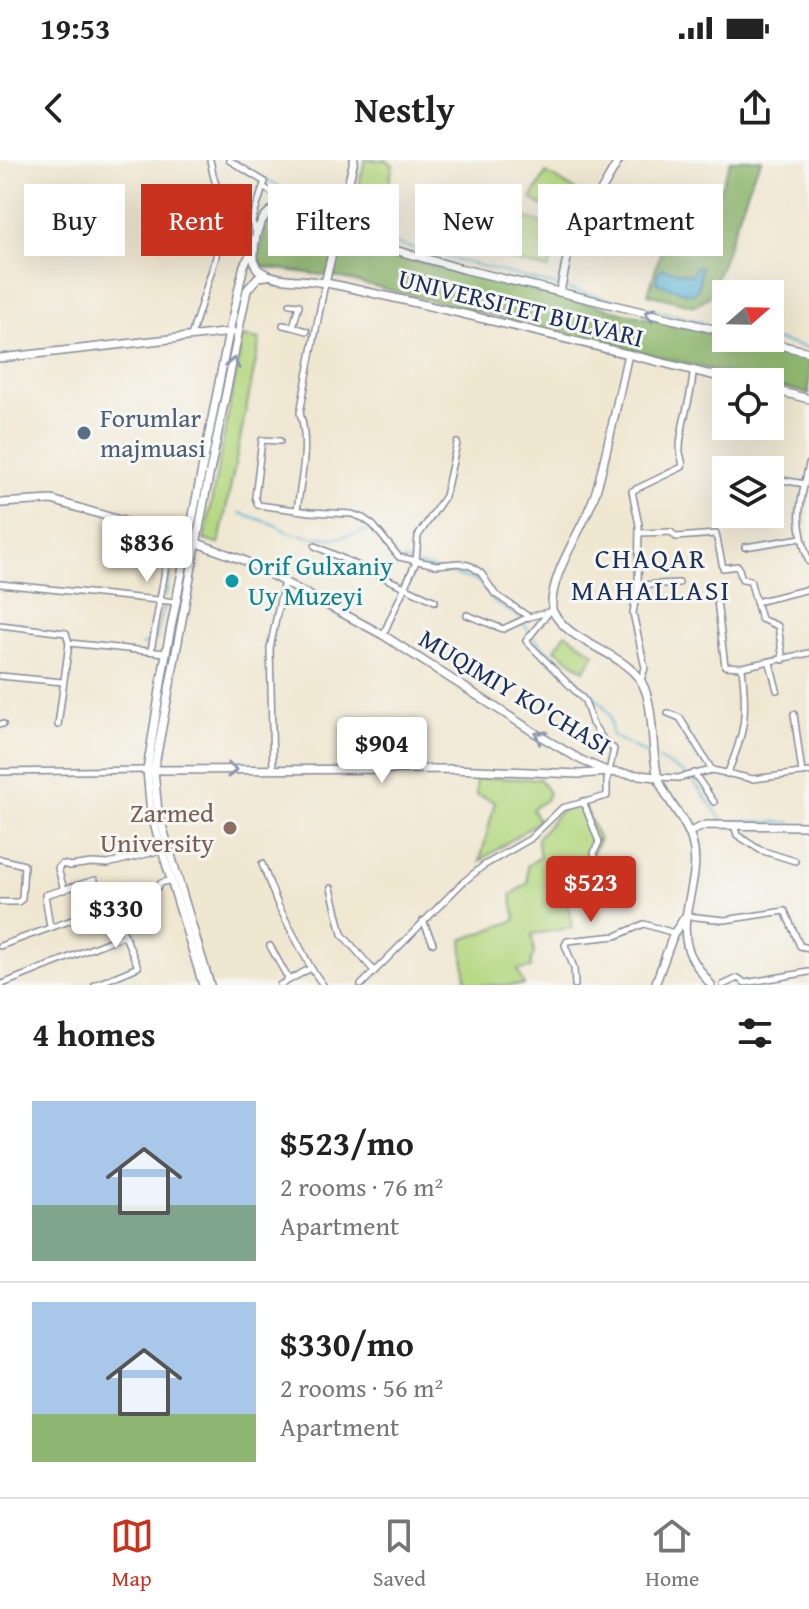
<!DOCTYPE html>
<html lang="en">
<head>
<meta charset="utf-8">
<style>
	body { margin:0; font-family:"Gentium Book Plus",serif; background:#f6f6f6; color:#222; height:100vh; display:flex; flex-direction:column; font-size:30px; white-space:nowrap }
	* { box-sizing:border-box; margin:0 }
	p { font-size:26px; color:#767676 }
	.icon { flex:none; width:44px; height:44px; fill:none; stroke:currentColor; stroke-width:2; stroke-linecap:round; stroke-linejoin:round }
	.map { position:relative; height:825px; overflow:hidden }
	.details { display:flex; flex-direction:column; background:#fff; flex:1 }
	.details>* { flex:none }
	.banner { position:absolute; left:24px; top:24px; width:762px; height:72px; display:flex; gap:16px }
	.needle { width:52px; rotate:70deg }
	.fabs { position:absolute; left:712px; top:120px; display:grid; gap:16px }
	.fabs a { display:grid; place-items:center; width:72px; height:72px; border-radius:0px; background:#fff; box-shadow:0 8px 32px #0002; font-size:40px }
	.price { position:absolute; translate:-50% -68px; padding:0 18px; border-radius:8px; background:#fff; color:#222; font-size:26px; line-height:52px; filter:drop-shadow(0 2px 4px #0008) }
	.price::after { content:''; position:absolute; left:50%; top:48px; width:24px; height:18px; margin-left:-12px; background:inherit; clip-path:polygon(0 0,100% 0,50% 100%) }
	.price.current { background:#c8321e; color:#fff }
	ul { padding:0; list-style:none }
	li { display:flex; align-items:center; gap:24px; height:200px; padding:0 32px }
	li+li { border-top:2px solid #e0e0e0 }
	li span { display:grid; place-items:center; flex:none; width:224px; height:160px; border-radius:0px; color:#555 }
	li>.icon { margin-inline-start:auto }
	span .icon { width:96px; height:96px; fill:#fffc; stroke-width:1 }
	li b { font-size:34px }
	h2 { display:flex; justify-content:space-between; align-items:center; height:96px; padding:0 32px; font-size:34px }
	.pill { padding:0 28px; border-radius:0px; background:#fff; box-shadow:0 8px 32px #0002; font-size:28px; line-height:72px }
	.pill.current { background:#c8321e; color:#fff }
	.status { display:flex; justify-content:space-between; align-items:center; height:56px; padding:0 40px; background:#fff; direction:ltr }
	.status svg { height:22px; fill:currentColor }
	header { display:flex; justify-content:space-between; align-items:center; height:104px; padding:0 32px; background:#fff; font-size:36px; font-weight:800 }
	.tabs { display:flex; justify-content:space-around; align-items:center; height:112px; border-top:2px solid #e0e0e0; background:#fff; font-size:22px; color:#767676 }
	.tabs a { display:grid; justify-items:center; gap:4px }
	.tabs .current { color:#c8321e }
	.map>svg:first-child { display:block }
</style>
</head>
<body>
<div class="status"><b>19:53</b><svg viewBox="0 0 49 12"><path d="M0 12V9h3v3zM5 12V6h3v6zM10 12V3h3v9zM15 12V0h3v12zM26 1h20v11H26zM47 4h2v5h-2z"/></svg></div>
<header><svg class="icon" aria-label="back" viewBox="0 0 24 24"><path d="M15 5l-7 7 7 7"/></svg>Nestly<svg class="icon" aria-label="share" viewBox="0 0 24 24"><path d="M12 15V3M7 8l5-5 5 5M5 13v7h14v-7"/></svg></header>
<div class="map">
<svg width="809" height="825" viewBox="0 0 809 825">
	<rect width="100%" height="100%" fill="#f6f6f2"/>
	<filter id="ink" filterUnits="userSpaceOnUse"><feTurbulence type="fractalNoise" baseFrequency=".0125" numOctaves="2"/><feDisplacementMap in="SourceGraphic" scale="16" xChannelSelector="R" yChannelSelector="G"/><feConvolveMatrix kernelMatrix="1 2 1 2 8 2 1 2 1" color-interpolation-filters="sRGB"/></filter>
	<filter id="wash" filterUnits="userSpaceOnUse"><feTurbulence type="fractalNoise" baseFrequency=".006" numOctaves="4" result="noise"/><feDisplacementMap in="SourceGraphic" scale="32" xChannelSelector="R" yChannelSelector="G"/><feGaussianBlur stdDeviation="1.8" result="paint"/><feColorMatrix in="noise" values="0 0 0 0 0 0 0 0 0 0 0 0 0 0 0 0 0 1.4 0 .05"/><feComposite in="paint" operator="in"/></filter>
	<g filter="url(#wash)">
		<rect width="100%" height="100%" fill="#f0e7d1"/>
		<g fill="#b5d881" stroke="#688470" stroke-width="2">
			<path d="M365 0H386L393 5 386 36 358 29Z"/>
			<path d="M546 13 591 39 575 65 531 39Z"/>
			<path d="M646 33 660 43H671L681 50 684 65 653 69 647 67V54L638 48 635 42 637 37Z"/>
			<path d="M513 54 567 70 548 109 464 89 465 83 502 90Z"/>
			<path d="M243 177 260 180 219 384 204 380Z"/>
			<path d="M566 473 595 494 584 510 555 489Z"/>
			<path d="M476 618 540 619 549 633 546 640 532 649 539 661 480 701 495 642 476 634Z"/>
			<path d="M585 646 599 681 592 693 598 711 570 719 569 728 557 732C567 743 572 752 572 768L532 774 534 793 531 801V808L517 810 524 825H466L462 780 516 760 511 735 528 723 527 706 540 697 537 678 560 651Z"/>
		</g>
		<g fill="#90b86f" stroke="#567466" stroke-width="2">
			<path d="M731 0H762L753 16 710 136 694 146 648 134 662 87 683 80 695 53 715 42Z"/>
			<path d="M283 50 346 84 809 198V234L337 117 264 107 258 98 268 57Z"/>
		</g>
		<path fill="#56b3d4" stroke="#387199" stroke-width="2" d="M696 106 701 107 699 126 695 133 690 134 656 123 657 113 662 108 692 115Z"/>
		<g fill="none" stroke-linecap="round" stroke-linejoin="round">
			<g stroke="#56b3d4" stroke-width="2">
				<path d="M270 21 327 52"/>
				<path d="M349 68 355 73 557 126"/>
				<path d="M568 129 702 162"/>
				<path d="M715 165 726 168"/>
				<path d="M768 178 809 188"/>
				<path d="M240 353 273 364 288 372 311 377 337 378 372 370 389 393 397 398"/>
				<path d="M403 400 411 403"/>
				<path d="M418 405 478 421 494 442 520 458"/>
				<path d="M165 437 175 386"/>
				<path d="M524 464 529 471"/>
				<path d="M533 477 604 546 610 556 612 576 649 595"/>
				<path d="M155 481 164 444"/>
				<path d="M141 485 149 483"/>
				<path d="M659 600 686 614"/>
				<path d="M691 618 723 661 791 662"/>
				<path d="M650 621 652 624"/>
			</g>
		</g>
	</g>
	<g filter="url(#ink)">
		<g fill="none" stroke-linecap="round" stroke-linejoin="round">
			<g stroke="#868b98" stroke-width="8">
				<g id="minor">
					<path d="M229 0 265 22 263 27 299 49"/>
					<path d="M257 75 252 62 263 27"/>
					<path d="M290 144 299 145 293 167 307 171"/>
					<path d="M283 165 293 167"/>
					<path d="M191 176 216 97 217 56 226 51C228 39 222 36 217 26 213 19 212 8 210 0"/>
					<path d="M280 281 262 280 255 337 258 345 310 352 352 354 363 358 373 365 399 397 436 405 459 403 471 406 481 413 495 434 529 457"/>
					<path d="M809 304C799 348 794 358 809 402"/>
					<path d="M770 318 805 324"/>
					<path d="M297 350C301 319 310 283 300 253L325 123"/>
					<path d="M639 373 671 372 676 377 716 374 723 408 738 406 742 419 750 420 761 459 778 466 783 500"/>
					<path d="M315 386 435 441"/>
					<path d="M745 387 801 378"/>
					<path d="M0 424 177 442"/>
					<path d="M638 425 679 423"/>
					<path d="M717 441 725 506 741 507"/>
					<path d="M756 442 809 429"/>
					<path d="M467 455 503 469 529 457 548 452"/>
					<path d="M0 465 66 473 69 483 166 493"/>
					<path d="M383 475 416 402 418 376 445 336 457 283"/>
					<path d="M151 491 171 376"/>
					<path d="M770 503 777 530"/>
					<path d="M0 516 63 522"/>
					<path d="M641 520 645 508 633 453 638 425 639 365 632 331 682 307C684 300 679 296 680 289 680 262 693 237 693 210"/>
					<path d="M668 553 680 558 712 610"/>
					<path d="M794 554 802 613"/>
					<path d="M0 564H3"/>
					<path d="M58 565 69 483"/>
					<path d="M273 609 270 488 284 421"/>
					<path d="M0 612 147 610"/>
					<path d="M694 613 714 642"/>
					<path d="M727 614C746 572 747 553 742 507L809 493"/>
					<path d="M658 617 678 618 712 610 753 619 809 612"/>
					<path d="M583 641 599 682 594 693 599 710 591 714"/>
					<path d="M734 665 737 675 760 690 795 701"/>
					<path d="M0 699 24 705 22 739 18 742H0"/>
					<path d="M262 704 278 745 311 808 280 825"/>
					<path d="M331 728 342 774 374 811"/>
					<path d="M64 730 58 708 62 704 70 706 91 703 108 704 162 690"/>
					<path d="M687 756 725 760 785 751 800 786 809 788"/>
					<path d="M423 761 433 783"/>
					<path d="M50 767 45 735 95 720"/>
					<path d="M0 786 155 730 161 723 171 720"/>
					<path d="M270 786 289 820"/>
					<path d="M311 808 323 825"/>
					<path d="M0 825 125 775"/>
					<path d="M95 825 138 807 112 745"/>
					<path d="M361 825 461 724 483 706 530 679 562 648 607 636V620L614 589 605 582 592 563 585 541 526 481 549 452"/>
					<path d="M575 825 574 808 565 785 567 781 616 776 644 764 674 773"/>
					<path d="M723 825 738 818 745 823 809 812"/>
				</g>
			</g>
			<g stroke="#868b98" stroke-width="10">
				<g id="major">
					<path d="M325 123 354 0"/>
					<path d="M560 132 570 84 619 0"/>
					<path d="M726 172 463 109 344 76 289 47C261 44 253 76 254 99 255 107 257 110 264 113 279 121 301 119 318 122 336 124 354 129 372 133 495 160 618 192 740 222"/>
					<path d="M749 178 809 192"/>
					<path d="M628 194C618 238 609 284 597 328 587 366 549 411 552 450 569 483 615 489 638 517 656 538 650 590 658 617 665 641 686 658 692 681 703 718 677 753 688 789 692 802 703 814 711 825"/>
					<path d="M0 198 232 172"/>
					<path d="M770 229 809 239"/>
					<path d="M0 343 52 340 197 383 243 400 383 475 540 576 581 600 609 612"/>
					<path d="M153 610 451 609 580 614 609 612 658 617"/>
					<path d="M689 672 706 665 809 666"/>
					<path d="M203 825 151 654 147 610 166 493 229 172 244 105 252 92"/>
					<path d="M210 825 158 652 154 610 206 331 247 130 258 117 267 116"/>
					<path d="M655 825 674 773 685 757"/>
				</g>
			</g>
			<use href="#minor" stroke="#fff" stroke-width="5"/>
			<use href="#major" stroke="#fff" stroke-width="7"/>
		</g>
		<defs><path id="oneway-chevron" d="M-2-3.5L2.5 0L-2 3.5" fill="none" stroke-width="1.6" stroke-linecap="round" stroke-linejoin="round" transform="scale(2)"/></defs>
		<g stroke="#8d97ae">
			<use href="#oneway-chevron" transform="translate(650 154) rotate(-166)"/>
			<use href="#oneway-chevron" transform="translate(233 203) rotate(-78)"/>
			<use href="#oneway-chevron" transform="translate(540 576) rotate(-148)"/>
			<use href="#oneway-chevron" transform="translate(232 610)"/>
		</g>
	</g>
	<circle fill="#5c6f8a" stroke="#f6f6f2" stroke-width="3" cx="84" cy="273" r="8"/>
	<circle fill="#0f9aa8" stroke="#f6f6f2" stroke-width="3" cx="232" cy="421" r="8"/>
	<circle fill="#8d6e63" stroke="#f6f6f2" stroke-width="3" cx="230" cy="668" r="8"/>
	<g text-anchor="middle" stroke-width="6" stroke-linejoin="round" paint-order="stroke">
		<g font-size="26" fill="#1b2f5e" stroke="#f6f6f2">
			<text transform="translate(521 148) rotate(14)" y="9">UNIVERSITET BULVARI</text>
			<text transform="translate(515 532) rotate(31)" y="9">MUQIMIY KO'CHASI</text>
		</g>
		<g font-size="26" fill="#4e5e75" stroke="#f6f6f2" text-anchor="start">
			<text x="100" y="267">Forumlar<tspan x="100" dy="30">majmuasi</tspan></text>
		</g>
		<g font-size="26" fill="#0d838f" stroke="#f6f6f2" text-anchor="start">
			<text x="248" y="415">Orif Gulxaniy<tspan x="248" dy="30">Uy Muzeyi</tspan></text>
		</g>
		<g font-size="26" fill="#785e54" stroke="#f6f6f2" text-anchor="end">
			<text x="214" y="662">Zarmed<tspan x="214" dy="30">University</tspan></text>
		</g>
		<g font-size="28" letter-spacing="2" fill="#1b2f5e" stroke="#f6f6f2">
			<text x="651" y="408">CHAQAR<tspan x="651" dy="32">MAHALLASI</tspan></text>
		</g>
	</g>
</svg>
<div class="fabs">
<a><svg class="needle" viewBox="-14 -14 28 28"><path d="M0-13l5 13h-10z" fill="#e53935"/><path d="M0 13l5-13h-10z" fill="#767676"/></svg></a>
<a><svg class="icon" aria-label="locate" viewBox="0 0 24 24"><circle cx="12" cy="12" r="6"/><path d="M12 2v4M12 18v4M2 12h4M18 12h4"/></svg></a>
<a><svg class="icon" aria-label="layers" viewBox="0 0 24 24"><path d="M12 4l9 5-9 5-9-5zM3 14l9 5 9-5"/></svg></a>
</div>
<b class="price" style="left:147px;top:424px">$836</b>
<b class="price" style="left:382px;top:625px">$904</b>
<b class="price current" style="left:591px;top:764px">$523</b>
<b class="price" style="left:116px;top:790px">$330</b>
<div class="banner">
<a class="pill">Buy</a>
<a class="pill current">Rent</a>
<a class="pill">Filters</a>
<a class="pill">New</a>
<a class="pill">Apartment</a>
</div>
</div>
<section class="details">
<h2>4 homes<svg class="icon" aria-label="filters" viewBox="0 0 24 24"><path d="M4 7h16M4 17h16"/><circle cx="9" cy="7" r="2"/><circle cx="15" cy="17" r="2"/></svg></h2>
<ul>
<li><span style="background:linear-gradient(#a9c7e8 65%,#7fa58c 0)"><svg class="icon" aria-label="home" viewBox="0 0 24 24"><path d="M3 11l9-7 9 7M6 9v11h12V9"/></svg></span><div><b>$523/mo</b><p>2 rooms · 76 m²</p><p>Apartment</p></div></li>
<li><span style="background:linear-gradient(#a9c7e8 70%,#8fb573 0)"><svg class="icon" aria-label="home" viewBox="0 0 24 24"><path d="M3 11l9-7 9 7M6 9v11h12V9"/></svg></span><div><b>$330/mo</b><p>2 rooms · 56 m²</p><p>Apartment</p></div></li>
</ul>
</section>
<nav class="tabs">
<a class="current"><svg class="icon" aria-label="map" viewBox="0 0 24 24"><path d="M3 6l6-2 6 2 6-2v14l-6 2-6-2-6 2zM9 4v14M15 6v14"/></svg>Map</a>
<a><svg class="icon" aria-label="saved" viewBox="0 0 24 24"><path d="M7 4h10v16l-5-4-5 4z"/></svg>Saved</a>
<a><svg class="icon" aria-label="home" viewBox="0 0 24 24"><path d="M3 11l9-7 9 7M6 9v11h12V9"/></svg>Home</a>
</nav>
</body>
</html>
